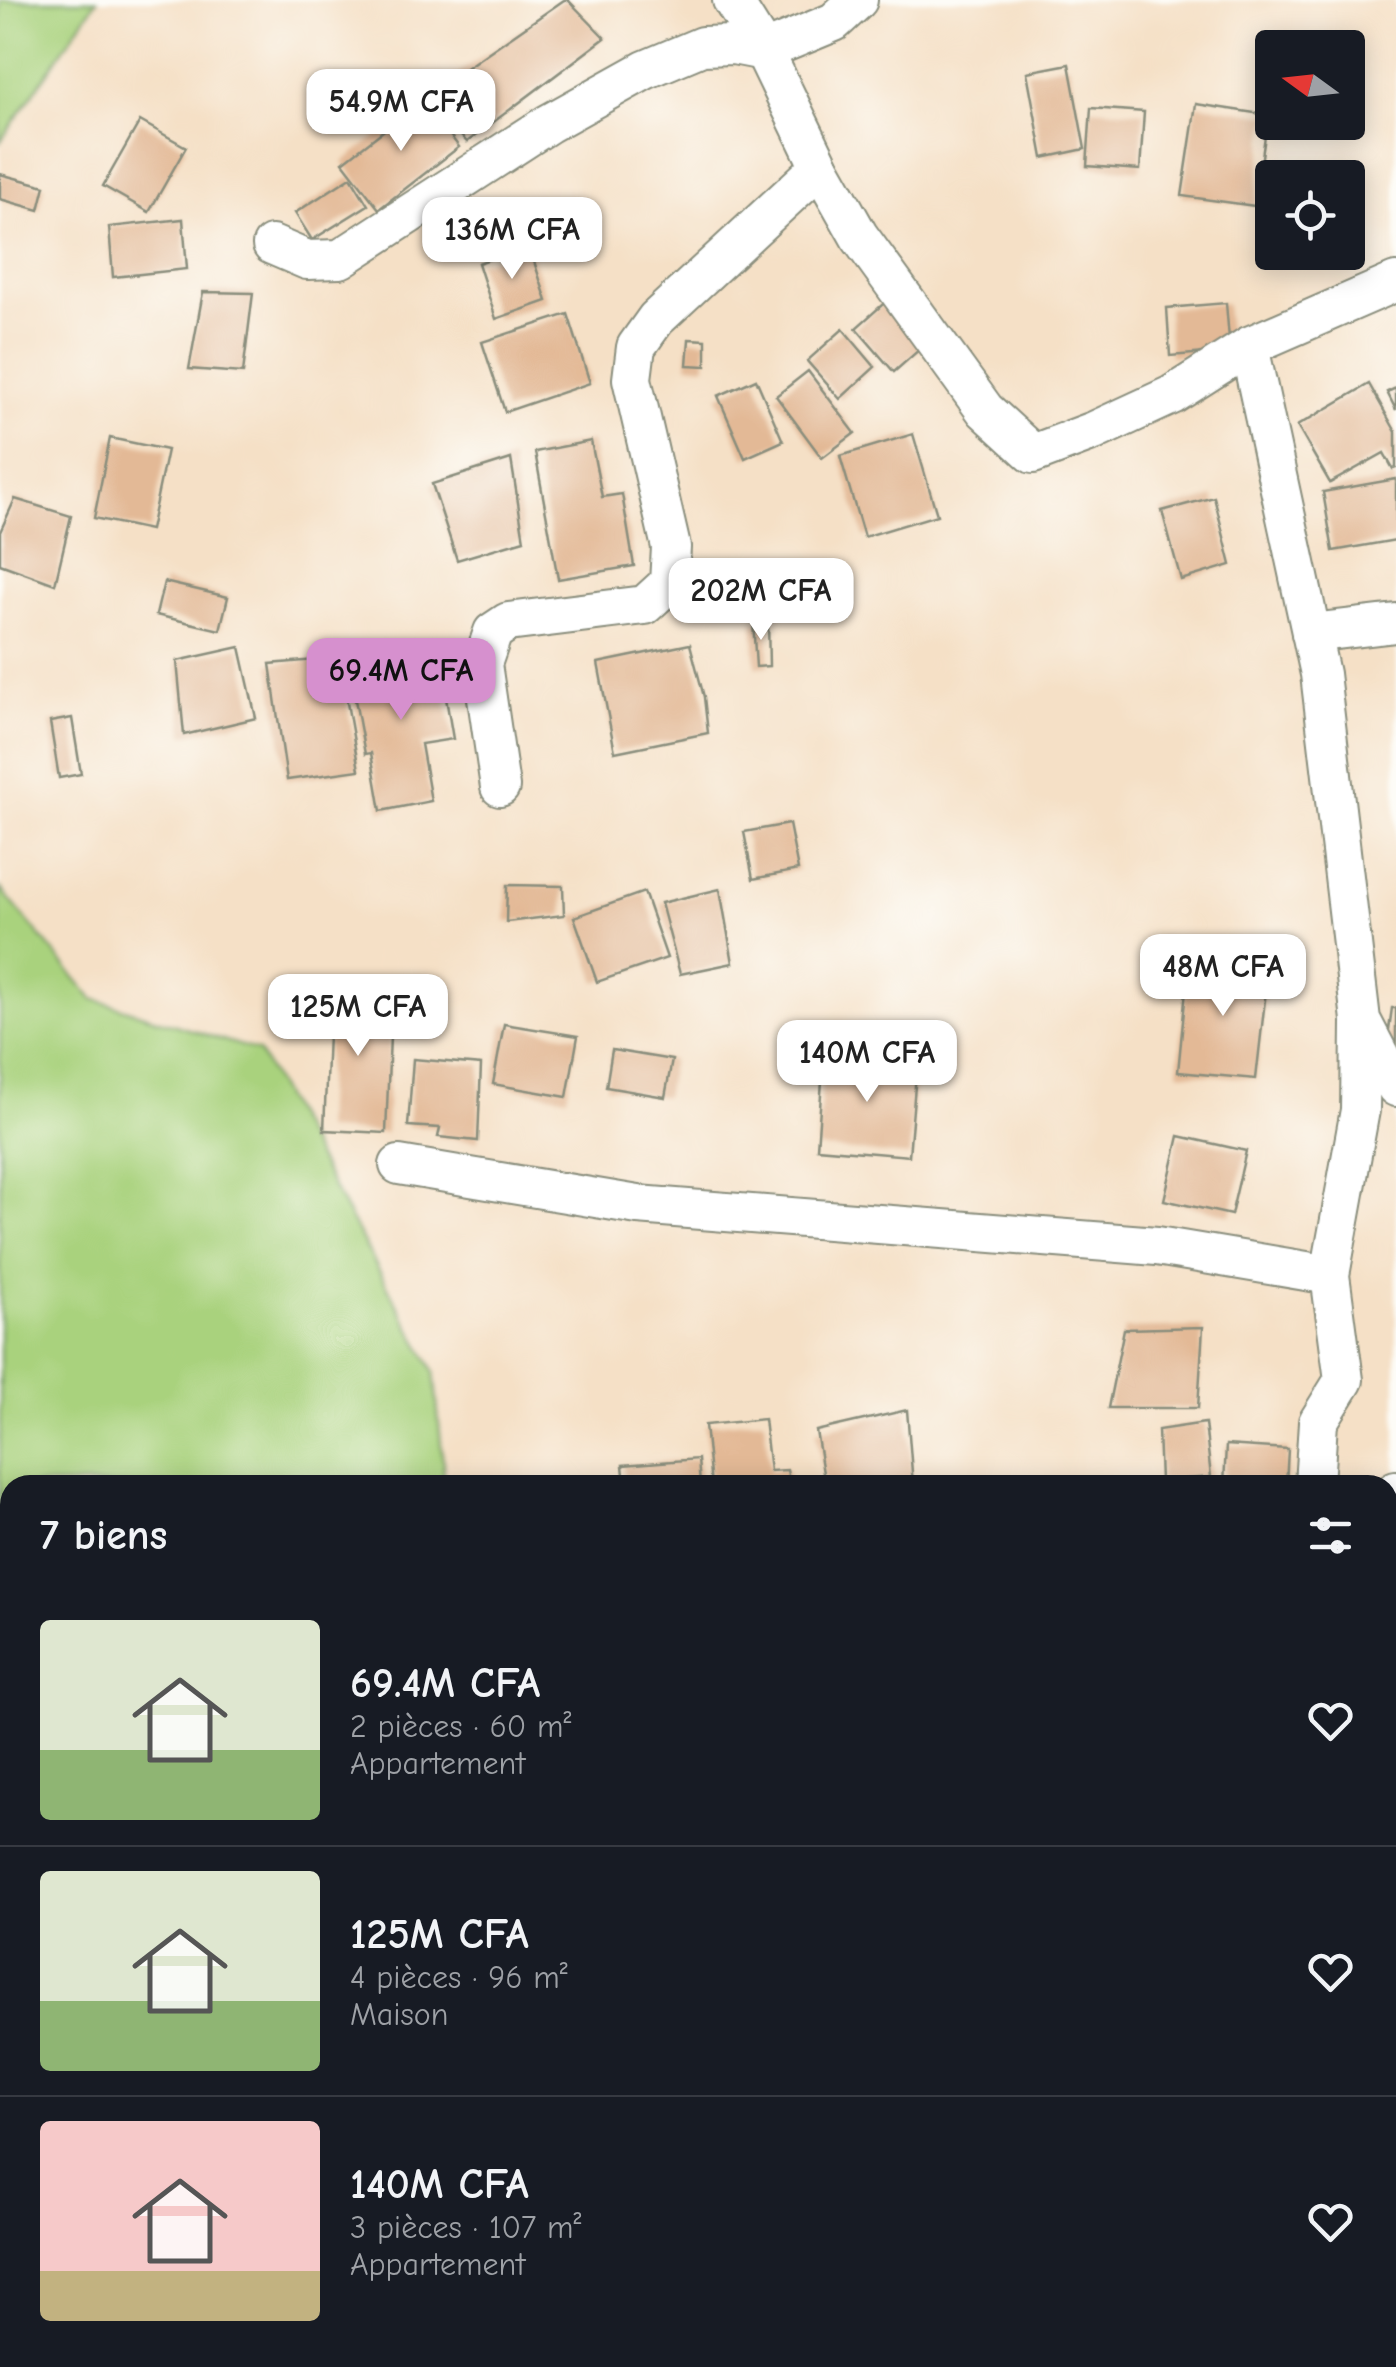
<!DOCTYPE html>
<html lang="fr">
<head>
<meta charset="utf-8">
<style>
	body { margin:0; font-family:"Comic Neue",sans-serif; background:#242831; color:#f1f3f6; height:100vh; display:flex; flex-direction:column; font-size:38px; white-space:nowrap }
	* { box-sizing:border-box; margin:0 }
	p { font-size:32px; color:#9ea1a6 }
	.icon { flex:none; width:55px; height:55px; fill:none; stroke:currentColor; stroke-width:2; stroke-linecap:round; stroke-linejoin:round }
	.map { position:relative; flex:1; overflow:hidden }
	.details { position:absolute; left:0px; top:1475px; width:1398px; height:892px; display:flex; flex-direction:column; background:#171b24; border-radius:30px 30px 0 0; box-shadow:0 5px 25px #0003 }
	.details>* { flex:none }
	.needle { width:65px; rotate:285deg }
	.buttons { position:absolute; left:1255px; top:30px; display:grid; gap:20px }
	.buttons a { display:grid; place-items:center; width:110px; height:110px; border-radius:10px; background:#171b24; box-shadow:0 5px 25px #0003; font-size:50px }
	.price { position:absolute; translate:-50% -85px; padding:0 22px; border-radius:20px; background:#fff; color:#222; font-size:32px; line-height:65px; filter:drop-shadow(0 2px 5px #0008) }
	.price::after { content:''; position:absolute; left:50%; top:60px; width:30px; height:22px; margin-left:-15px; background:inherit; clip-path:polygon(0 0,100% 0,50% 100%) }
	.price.selected { background:#d690ce; color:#111 }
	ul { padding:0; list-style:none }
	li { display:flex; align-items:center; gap:30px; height:250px; padding:0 40px }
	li+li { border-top:2px solid #363941 }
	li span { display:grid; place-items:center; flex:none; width:280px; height:200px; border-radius:10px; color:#555 }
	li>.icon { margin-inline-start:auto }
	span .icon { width:120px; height:120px; fill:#fffc; stroke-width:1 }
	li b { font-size:42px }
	h2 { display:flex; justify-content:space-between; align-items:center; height:120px; padding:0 40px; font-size:42px }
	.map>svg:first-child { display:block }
</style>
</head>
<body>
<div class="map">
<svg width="1396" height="2367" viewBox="0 0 1396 2367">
	<rect width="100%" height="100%" fill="#fdfcf7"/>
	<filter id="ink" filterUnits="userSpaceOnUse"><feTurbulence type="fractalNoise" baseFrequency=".01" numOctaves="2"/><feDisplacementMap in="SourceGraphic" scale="20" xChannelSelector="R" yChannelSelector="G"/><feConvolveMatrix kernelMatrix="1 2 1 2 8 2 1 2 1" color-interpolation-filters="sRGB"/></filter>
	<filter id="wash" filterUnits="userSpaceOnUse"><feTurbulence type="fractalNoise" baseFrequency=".0048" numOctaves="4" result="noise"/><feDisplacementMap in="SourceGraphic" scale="40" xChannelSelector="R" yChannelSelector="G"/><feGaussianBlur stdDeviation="2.25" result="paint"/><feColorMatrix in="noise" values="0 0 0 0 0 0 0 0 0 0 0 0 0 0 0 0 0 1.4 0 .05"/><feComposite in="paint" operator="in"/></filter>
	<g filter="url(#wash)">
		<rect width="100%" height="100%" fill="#f5e0c6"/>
		<g fill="#a9d27d" stroke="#648858" stroke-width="2.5">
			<path d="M0 0H97L0 142Z"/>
			<path d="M0 888 93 999 258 1051 434 1371 445 1485H10V1590L0 1570Z"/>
		</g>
		<g id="blocks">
			<g fill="#e3b996">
				<path d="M564 0H568L605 38 467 142 424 97Z"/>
				<path d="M1069 64 1085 149 1043 158 1027 72Z"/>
				<path d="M423 100 459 147 379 209 343 162Z"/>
				<path d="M1196 104 1268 115 1255 206 1182 196Z"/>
				<path d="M1091 108 1144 112 1140 170 1087 166Z"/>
				<path d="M140 121 186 147 149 212 103 186Z"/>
				<path d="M0 174 45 186 39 210 0 199Z"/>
				<path d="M351 177 368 205 312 240 295 213Z"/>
				<path d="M183 219 187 269 113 277 109 227Z"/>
				<path d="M529 246 547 301 496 319 478 263Z"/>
				<path d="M203 292 253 293 243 373 189 369Z"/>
				<path d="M891 297 929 341 894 372 856 328Z"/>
				<path d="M1226 303 1230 351 1170 356 1167 308Z"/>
				<path d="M568 314 590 383 505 412 482 342Z"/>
				<path d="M843 329 875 367 840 399 807 361Z"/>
				<path d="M689 339 706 340V366L687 365Z"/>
				<path d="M808 371 855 433 822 458 776 396Z"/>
				<path d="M756 379 783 441 745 458 718 396Z"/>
				<path d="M1369 384 1396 432V468L1393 469 1384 453 1330 483 1297 426Z"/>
				<path d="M1396 388V410L1387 392Z"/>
				<path d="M913 434 937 515 864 537 840 456Z"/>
				<path d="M110 438 167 450 150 530 94 518Z"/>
				<path d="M591 441 602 497 622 494 634 566 558 579 535 452Z"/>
				<path d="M511 459 524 540 457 560 432 484Z"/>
				<path d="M1396 479V540L1333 551 1323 492Z"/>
				<path d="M1214 497 1231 565 1181 580 1162 511Z"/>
				<path d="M15 499 71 516 55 584 0 564V532Z"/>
				<path d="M164 582 228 597 220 630 156 615Z"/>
				<path d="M768 621 769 666 756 667 753 622Z"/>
				<path d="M690 644 704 697 708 733 615 752 598 663Z"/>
				<path d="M240 647 256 718 184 735 177 661Z"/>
				<path d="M438 651 453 739 421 744 431 801 381 811 371 753 365 754 349 667Z"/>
				<path d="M339 658 359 770 287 780 270 664Z"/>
				<path d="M72 718 81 774 59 778 50 722Z"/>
				<path d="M789 824 798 870 753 879 744 832Z"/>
				<path d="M507 885 563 886 564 915 506 922Z"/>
				<path d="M720 889 733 963 680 974 661 903Z"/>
				<path d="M644 892 667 958 597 982 574 917Z"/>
				<path d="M1189 960 1269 964 1256 1079 1178 1072Z"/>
				<path d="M330 986 392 987 386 1133 324 1130Z"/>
				<path d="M1392 1008H1396V1046L1387 1044Z"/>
				<path d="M504 1024 578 1036 567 1097 493 1084Z"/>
				<path d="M612 1050 672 1060 665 1097 606 1087Z"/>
				<path d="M824 1054 917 1062 909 1156 817 1148Z"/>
				<path d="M413 1059 481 1065 478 1141 438 1137 440 1128 408 1126Z"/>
				<path d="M1179 1136 1246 1151 1231 1215 1164 1200Z"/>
				<path d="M1203 1327 1198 1408H1108L1124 1329Z"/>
				<path d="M907 1410 913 1485H825L816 1431Z"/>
				<path d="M764 1419 770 1471 787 1470 790 1485H711L705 1425Z"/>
				<path d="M1205 1423 1211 1477 1160 1481 1158 1430Z"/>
				<path d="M1226 1445 1288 1449 1286 1485H1224Z"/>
				<path d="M698 1459 700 1485H625L623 1465Z"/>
				<path d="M1391 1643 1396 1646V1678L1388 1673V1650Z"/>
				<path d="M1388 1708 1396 1710V1826L1388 1824Z"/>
				<path d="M916 2358H952L968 2363 967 2367H913Z"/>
			</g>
		</g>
	</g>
	<g filter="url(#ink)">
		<use href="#blocks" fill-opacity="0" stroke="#8a8e7d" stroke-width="2.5"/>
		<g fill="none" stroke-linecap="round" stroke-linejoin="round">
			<g stroke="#8a8e7d" stroke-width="42">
				<g id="minor">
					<path d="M732 0 764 51 820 167 859 236 985 410 1033 454 1094 431 1172 395 1249 346 1396 282"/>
					<path d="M272 245 307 260 340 259 548 124 645 70 702 46 733 45 764 51 834 22 858 0"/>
					<path d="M1249 346 1320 674 1361 1020 1396 1087"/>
					<path d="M1311 633 1396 623"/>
					<path d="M500 787 482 664 493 632 508 622 645 605 669 583 671 547 632 379 636 347 656 319 820 167"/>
					<path d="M399 1165 638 1205 1157 1246 1330 1275"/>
					<path d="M1314 1485 1318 1422 1344 1380 1330 1275 1360 1110 1361 1024"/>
					<path d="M1388 1500 1396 1490"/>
					<path d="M1388 1990 1396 1987"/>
					<path d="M1388 2316 1396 2313"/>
					<path d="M1087 2367 1091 2358"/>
					<path d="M1215 2367 1247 2358"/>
				</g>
			</g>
			<use href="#minor" stroke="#fff" stroke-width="38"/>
		</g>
	</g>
</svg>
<div class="buttons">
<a><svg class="needle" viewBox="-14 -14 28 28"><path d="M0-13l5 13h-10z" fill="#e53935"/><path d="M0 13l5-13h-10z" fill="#9ea1a6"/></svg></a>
<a><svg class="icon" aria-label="locate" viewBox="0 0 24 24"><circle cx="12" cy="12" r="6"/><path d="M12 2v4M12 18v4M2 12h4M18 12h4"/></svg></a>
</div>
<b class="price" style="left:401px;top:154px">54.9M CFA</b>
<b class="price" style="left:512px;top:282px">136M CFA</b>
<b class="price" style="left:761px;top:643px">202M CFA</b>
<b class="price selected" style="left:401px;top:723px">69.4M CFA</b>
<b class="price" style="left:1223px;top:1019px">48M CFA</b>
<b class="price" style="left:358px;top:1059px">125M CFA</b>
<b class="price" style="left:867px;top:1105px">140M CFA</b>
<section class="details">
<h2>7 biens<svg class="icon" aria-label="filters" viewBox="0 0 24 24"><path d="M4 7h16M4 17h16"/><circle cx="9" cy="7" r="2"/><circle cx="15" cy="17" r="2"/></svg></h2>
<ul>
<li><span style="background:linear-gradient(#dfe7d0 65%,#8fb573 0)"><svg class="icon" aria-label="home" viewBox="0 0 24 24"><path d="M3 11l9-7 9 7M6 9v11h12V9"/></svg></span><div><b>69.4M CFA</b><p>2 pièces · 60 m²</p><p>Appartement</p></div><svg class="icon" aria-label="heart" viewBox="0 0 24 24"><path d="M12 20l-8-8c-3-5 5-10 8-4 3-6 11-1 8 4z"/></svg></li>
<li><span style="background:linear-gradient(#dfe7d0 65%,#8fb573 0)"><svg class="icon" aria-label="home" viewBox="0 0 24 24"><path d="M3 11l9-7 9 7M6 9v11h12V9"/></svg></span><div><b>125M CFA</b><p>4 pièces · 96 m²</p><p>Maison</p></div><svg class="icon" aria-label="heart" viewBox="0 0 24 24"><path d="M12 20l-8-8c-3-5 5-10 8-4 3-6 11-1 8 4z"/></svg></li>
<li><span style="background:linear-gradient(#f6c9c9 75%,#c2b280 0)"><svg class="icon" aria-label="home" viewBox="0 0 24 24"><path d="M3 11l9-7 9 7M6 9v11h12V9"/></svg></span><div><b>140M CFA</b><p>3 pièces · 107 m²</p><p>Appartement</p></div><svg class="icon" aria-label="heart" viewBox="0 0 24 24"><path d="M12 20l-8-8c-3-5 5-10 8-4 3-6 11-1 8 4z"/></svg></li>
</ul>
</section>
</div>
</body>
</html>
